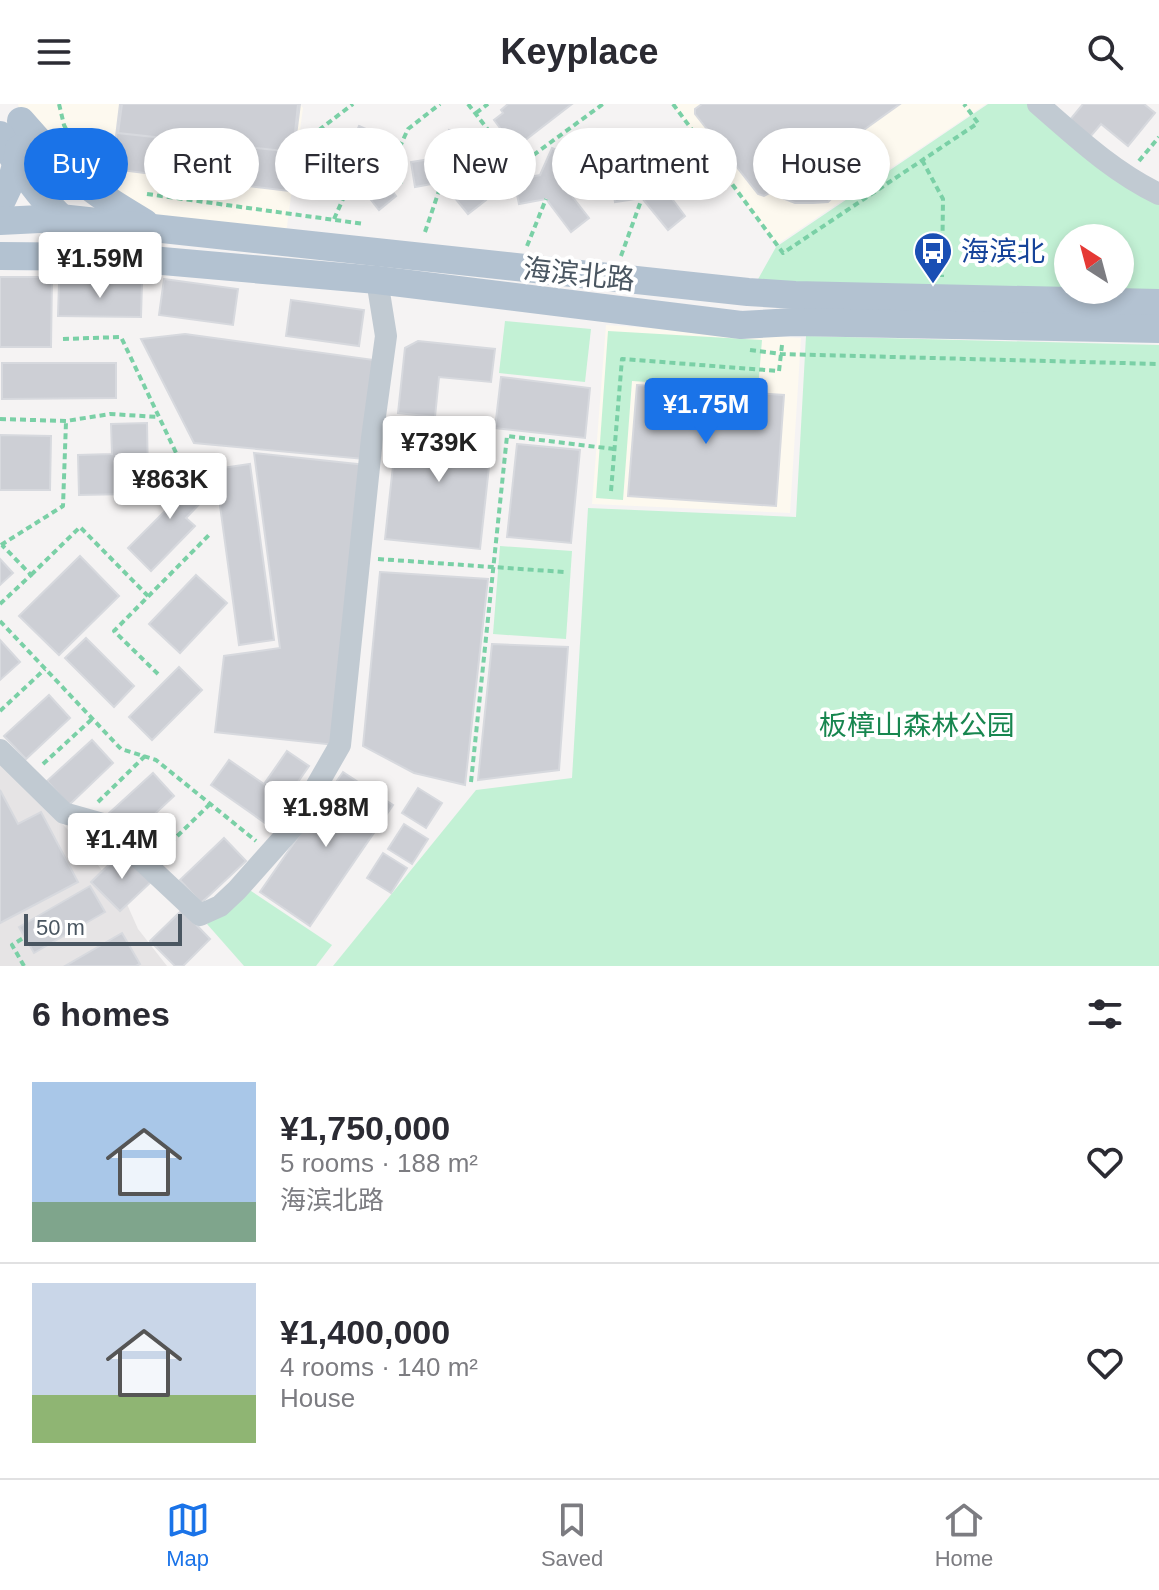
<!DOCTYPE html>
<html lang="en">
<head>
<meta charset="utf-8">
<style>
	body { margin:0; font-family:Arial,"Noto Sans SC",sans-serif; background:#f2f2f3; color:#2b2b33; height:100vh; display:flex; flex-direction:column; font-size:30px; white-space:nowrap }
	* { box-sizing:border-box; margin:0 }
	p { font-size:26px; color:#7c7c81 }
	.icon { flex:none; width:44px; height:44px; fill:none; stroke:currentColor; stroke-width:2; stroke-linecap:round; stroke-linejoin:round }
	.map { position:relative; height:862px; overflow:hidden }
	.details { display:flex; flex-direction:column; background:#fff; flex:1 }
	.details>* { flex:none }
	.top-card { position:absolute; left:24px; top:24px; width:1112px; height:72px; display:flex; gap:16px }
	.needle { width:52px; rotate:324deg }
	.tools { position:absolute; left:1054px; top:120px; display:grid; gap:16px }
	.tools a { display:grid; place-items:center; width:80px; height:80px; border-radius:50%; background:#fff; box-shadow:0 4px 12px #0003; font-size:40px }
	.scale { position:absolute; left:24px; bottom:20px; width:158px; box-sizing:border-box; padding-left:8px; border:4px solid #4a5661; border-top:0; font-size:22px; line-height:28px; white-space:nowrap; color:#4a5661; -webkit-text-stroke:6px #fff; paint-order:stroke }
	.price { position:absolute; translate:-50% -68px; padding:0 18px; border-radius:8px; background:#fff; color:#222; font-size:26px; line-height:52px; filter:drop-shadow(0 2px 4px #0008) }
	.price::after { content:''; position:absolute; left:50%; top:48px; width:24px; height:18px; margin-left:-12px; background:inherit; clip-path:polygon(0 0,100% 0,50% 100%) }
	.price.selected { background:#1a73e8; color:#fff }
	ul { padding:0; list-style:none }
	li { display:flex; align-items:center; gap:24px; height:200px; padding:0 32px }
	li+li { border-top:2px solid #e1e1e2 }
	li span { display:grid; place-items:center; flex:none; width:224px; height:160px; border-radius:0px; color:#555 }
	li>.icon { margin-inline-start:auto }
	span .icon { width:96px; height:96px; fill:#fffc; stroke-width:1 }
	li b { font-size:34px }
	h2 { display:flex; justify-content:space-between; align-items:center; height:96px; padding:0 32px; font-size:34px }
	.chip { padding:0 28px; border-radius:36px; background:#fff; box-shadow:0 4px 12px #0003; font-size:28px; line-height:72px }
	.chip.selected { background:#1a73e8; color:#fff }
	header { display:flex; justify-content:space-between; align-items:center; height:104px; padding:0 32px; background:#fff; font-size:36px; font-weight:700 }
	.tabs { display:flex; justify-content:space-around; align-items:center; height:112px; border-top:2px solid #e1e1e2; background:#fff; font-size:22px; color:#7c7c81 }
	.tabs a { display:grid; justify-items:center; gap:4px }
	.tabs .selected { color:#1a73e8 }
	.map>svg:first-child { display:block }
</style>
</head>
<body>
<header><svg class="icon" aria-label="menu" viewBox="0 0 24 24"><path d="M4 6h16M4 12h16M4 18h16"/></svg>Keyplace<svg class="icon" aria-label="search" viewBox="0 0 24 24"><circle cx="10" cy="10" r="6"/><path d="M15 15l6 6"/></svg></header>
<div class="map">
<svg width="1159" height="862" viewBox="0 0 1159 862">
	<rect width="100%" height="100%" fill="#f5f3f3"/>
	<g fill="#fdf9ef">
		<path d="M18 0H300L303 4 285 137 153 122 22 16Z"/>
		<path d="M672 0H986L776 141Z"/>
		<path d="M606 221 801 234 790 409 592 400Z"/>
	</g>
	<path fill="#e6e4e5" d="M0 654 85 744 126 798 138 825 167 862H0Z"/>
	<g fill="#c3f1d5" fill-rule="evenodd">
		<path d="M988 0H1035L1159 91V197L752 186 776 143ZM1068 134H1120V186H1068Z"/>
		<path d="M505 217 591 225 585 278 499 269Z"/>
		<path d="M608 227 762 236 758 285 632 277 623 396 596 394Z"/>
		<path d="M806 232 1159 241V862H333L476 686 572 674 588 404 796 413Z"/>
		<path d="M500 442 572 447 566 535 493 530Z"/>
		<path d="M248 785 332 841 316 862H244L207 820Z"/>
	</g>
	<g fill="#cdcfd5" stroke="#d7d9de" stroke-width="2">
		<path d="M120 0H300L289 87 112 65Z"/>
		<path d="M122 0H298L293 48 118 29Z"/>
		<path d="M508 0H572L515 44 494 16 503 9 501 6Z"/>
		<path d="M702 0H900L840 43 846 56 845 73 838 88 828 98 813 99H795L782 94 775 86 764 92 758 90 695 10V5Z"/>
		<path d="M1083 0H1144L1155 9 1128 42 1101 20 1090 33 1069 17Z"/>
		<path d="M359 22 384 33 372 60 396 92 379 106 353 73 326 78 322 54 347 49Z"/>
		<path d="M449 26 473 37 461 65 486 96 468 110 442 78 415 83 411 58 436 54Z"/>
		<path d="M648 42 673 53 661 80 685 112 668 126 642 94 615 98 611 74 636 69Z"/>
		<path d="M552 44 577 55 564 82 589 114 571 128 546 95 519 100 514 76 540 71Z"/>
		<path d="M0 173H52L51 243H0Z"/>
		<path d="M164 175 238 185 233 221 159 211Z"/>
		<path d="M59 179H142L141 213 58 212Z"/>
		<path d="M291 196 364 206 359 242 286 232Z"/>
		<path d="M185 230 374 256 364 355 194 339 141 235Z"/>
		<path d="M418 237 495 245 491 278 439 273 435 313 398 309 405 244Z"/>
		<path d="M2 259H116V294L2 295Z"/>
		<path d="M501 273 590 284 585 334 495 324Z"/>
		<path d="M637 281 784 291 776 402 628 392Z"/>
		<path d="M398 316 493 326 480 445 385 435Z"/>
		<path d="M147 319 148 375 130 390 79 391 78 351 112 350 111 320Z"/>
		<path d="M0 331 51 332 50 386H0Z"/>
		<path d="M517 340 580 346 571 439 507 433Z"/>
		<path d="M254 349 366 361 335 641 215 628 224 552 280 544Z"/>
		<path d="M250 360 274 536 239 541 215 365Z"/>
		<path d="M182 366 208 391 186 414 195 422 151 467 128 444 170 402 158 390Z"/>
		<path d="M80 452 119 492 59 551 19 512Z"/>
		<path d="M0 455 13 469 0 481Z"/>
		<path d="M380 468 488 475 465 681 414 669 363 642Z"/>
		<path d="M196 471 227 499 180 549 149 520Z"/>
		<path d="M86 534 134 582 114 603 65 554Z"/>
		<path d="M0 536 20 558 0 576Z"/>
		<path d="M492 540 568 543 559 666 478 676Z"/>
		<path d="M179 563 202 586 152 636 129 613Z"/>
		<path d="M49 591 70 614 26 655 4 632Z"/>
		<path d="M92 636 113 659 69 701 47 677Z"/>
		<path d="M287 647 309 662 268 721 211 681 229 656 264 680Z"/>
		<path d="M343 668 393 701 310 822 260 788Z"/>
		<path d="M153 669 174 692 130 733 108 710Z"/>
		<path d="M418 684 442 699 426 724 402 709Z"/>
		<path d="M0 686 18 720 41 708 78 778 0 819Z"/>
		<path d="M404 720 428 735 412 760 388 745Z"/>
		<path d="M224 734 246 757 201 799 180 776Z"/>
		<path d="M123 747 152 777 120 807 91 778Z"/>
		<path d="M383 749 407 764 391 789 367 774Z"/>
		<path d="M90 782 105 808 34 849 19 823Z"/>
		<path d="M182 806 210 835 183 862H175L150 837Z"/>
		<path d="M122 829 140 860 136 862H65Z"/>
	</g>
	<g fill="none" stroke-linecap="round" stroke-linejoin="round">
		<g stroke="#7ad0a6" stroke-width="4" stroke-dasharray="6 4" stroke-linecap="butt">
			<path d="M59 0 64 21 71 35"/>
			<path d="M468 0 517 63 603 0"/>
			<path d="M673 0 783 149 978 19 964 0"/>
			<path d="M476 9 488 0"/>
			<path d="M319 26 353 0"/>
			<path d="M922 56 943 95 942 173"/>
			<path d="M1139 57 1159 33"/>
			<path d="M401 80 392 60 408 25 440 0"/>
			<path d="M147 90 364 120"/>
			<path d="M334 115 353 73"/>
			<path d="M425 128 442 78"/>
			<path d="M527 142 546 95"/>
			<path d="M621 152 642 94"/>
			<path d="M63 235 121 233 179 355"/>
			<path d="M750 246 781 250 1159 260"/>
			<path d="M0 315 66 317 110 310 159 313"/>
			<path d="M611 387 622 255 779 267 782 241"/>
			<path d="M1 441 63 402 66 318"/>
			<path d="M378 455 564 468"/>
			<path d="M31 471 80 423 148 492"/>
			<path d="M0 500 31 471 2 441"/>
			<path d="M0 517 121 645 156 656 256 737"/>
			<path d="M158 570 114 527 211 429"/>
			<path d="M0 607 45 565"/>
			<path d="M43 660 92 615"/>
			<path d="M471 678 507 332 614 345"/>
			<path d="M98 698 145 652"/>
			<path d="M163 746 210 700"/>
			<path d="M24 862 12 841 25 833"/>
		</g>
		<g stroke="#c1cad2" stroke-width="22">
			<path d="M1038 0C1076 33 1113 68 1159 90"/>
			<path d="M0 646 64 709 103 720 200 811 220 802 237 786 293 723 340 641 372 334 386 232 377 176"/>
		</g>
		<g stroke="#b3c2d1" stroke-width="28">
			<path d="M21 17C37 35 53 55 73 70 95 89 120 104 145 119"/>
			<path d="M0 31C11 54 50 107 70 121"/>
			<path d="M0 100C9 82 17 66 19 45"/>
			<path d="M0 117 60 114 748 188 795 191 1159 199"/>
			<path d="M0 152 117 153 377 176 741 221 794 218 1159 225"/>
		</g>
	</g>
	<defs>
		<g id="bus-pin" transform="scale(2)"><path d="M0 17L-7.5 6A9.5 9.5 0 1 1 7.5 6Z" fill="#1a4fb4" stroke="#fff"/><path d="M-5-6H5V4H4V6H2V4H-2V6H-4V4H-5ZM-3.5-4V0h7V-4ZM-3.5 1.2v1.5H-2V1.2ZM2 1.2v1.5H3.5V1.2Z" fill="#fff"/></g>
	</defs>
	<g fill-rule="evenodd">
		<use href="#bus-pin" x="933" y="147"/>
	</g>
	<g text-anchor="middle" stroke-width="8" stroke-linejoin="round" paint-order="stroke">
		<g font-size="28" fill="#164399" stroke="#fff" text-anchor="start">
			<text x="961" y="157">海滨北</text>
		</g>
		<g font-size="28" fill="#4a5661" stroke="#fff">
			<text transform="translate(579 170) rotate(6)" y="10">海滨北路</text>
		</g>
		<g font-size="28" fill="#17864f" stroke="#fff">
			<text x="917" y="631">板樟山森林公园</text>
		</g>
	</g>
</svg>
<div class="tools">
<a><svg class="needle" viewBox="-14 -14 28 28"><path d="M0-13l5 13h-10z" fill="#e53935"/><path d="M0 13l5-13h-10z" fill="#7c7c81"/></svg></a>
</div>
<div class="scale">50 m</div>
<b class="price" style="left:100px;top:196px">¥1.59M</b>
<b class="price selected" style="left:706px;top:342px">¥1.75M</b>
<b class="price" style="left:439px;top:380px">¥739K</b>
<b class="price" style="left:170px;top:417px">¥863K</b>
<b class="price" style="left:326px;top:745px">¥1.98M</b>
<b class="price" style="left:122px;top:777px">¥1.4M</b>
<div class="top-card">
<a class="chip selected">Buy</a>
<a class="chip">Rent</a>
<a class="chip">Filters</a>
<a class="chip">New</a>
<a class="chip">Apartment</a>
<a class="chip">House</a>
</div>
</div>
<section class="details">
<h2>6 homes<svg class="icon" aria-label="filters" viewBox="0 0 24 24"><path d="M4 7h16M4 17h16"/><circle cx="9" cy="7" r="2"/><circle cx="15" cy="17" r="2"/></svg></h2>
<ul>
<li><span style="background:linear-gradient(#a9c7e8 75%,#7fa58c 0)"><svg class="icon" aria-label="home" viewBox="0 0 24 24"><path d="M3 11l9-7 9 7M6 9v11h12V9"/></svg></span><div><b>¥1,750,000</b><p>5 rooms · 188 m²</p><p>海滨北路</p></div><svg class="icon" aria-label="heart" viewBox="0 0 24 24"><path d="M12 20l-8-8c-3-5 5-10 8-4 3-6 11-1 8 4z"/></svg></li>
<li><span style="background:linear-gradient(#c9d6e8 70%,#8fb573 0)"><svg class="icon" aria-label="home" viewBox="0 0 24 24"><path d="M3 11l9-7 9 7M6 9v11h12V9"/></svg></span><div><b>¥1,400,000</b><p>4 rooms · 140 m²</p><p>House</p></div><svg class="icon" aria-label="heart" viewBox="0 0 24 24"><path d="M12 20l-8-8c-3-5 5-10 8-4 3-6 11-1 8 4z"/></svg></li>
</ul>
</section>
<nav class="tabs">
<a class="selected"><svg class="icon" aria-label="map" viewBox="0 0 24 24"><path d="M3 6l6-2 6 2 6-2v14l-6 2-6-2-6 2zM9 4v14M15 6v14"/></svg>Map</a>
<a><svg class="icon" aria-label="saved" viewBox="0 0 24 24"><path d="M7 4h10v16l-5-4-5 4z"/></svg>Saved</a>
<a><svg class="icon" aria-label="home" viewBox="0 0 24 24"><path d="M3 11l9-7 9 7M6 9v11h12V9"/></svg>Home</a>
</nav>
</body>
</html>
